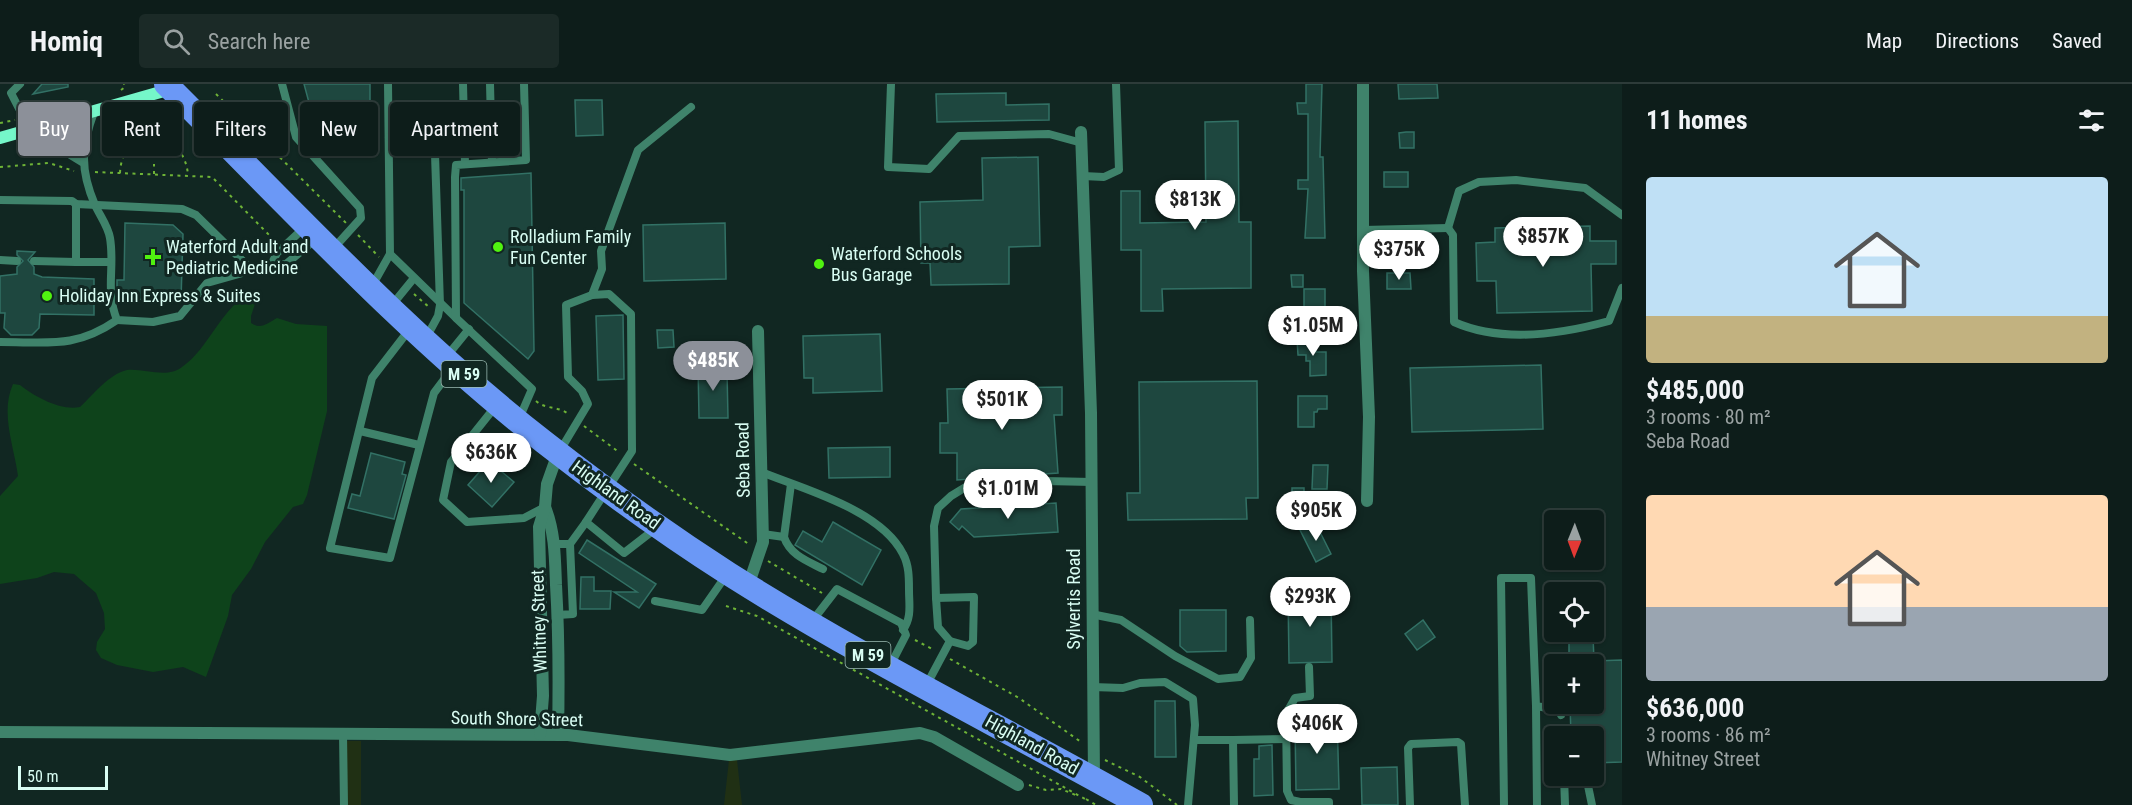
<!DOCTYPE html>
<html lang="en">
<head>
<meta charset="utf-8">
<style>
	body { margin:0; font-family:"Roboto Condensed",sans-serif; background:#1b2a27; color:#f1f3f6; height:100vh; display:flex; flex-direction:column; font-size:22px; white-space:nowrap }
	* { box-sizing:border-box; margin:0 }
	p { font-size:20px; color:#9aa2a2 }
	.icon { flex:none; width:33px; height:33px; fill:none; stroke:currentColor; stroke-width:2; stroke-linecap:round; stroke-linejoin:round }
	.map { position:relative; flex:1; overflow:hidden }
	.drawer { display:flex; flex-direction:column; background:#0d1d1a; width:510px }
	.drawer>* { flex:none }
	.banner { position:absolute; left:18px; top:18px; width:570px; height:54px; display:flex; gap:12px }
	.needle { width:39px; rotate:181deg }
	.fabs { position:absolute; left:1544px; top:426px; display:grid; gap:12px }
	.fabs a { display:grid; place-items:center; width:60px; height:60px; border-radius:6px; background:#0d1d1a; box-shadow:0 2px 4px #0004,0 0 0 2px #2d3b39; font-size:30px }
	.scale { position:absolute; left:18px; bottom:15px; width:90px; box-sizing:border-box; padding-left:6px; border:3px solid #d9fdf3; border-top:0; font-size:16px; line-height:21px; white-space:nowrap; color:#d9fdf3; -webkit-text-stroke:4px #112722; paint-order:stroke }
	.price { position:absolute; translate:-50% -51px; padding:0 14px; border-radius:21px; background:#fff; color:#222; font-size:20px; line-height:39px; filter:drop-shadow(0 2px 3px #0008) }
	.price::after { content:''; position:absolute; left:50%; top:36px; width:18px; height:14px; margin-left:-9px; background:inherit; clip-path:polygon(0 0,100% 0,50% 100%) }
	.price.active { background:#8c9099; color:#fff }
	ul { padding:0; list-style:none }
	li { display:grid; align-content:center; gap:12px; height:318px; padding:0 24px }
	li span { display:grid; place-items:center; height:186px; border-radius:6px; color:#555 }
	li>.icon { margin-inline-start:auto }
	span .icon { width:108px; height:108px; fill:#fffc; stroke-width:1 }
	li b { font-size:26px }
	h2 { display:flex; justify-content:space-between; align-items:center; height:72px; padding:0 24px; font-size:26px }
	.tag { padding:0 21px; border-radius:6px; background:#0d1d1a; box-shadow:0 2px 4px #0004,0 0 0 2px #2d3b39; font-size:21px; line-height:54px }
	.tag.active { background:#8c9099; color:#fff }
	header { display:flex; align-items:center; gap:36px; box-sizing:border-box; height:84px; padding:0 30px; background:#0d1d1a; border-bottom:2px solid #2d3b39 }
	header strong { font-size:28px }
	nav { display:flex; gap:33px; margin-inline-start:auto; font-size:21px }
	.search { width:420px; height:54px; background:#1b2a27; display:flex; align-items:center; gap:15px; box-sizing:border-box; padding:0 21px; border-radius:6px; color:#9aa2a2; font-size:22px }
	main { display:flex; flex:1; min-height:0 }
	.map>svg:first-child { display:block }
</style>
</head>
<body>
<header>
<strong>Homiq</strong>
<div class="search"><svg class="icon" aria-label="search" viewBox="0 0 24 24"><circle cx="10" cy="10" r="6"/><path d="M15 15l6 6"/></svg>Search here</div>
<nav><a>Map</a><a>Directions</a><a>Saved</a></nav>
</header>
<main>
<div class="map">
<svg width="1622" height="721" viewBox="0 0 1622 721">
	<rect width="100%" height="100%" fill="#112722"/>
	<g fill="#203014">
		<rect x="347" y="657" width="14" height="64"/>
		<path d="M729 676H737L742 721H724Z"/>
	</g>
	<path fill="#0e431b" d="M247 211 257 214 251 232V239C261 246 268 239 277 234L296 240 327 242V327L307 411 303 420 293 423 265 458 251 485 232 511 228 532 206 593 183 583 153 588 117 581 101 574 96 566 97 558 105 545 104 529 96 509 74 490 54 488 37 494 0 500V412L18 392C14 362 0 329 13 300L20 301C35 313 61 327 80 323 93 311 109 290 127 286 144 284 167 295 182 283 209 264 219 228 247 211Z"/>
	<g fill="#1e473f" stroke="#327165" stroke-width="1.5">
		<path d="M42 0H68V3L33 10Z"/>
		<path d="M304 0H370V40L359 43 363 59 348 64 346 56 321 63Z"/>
		<path d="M1306 0H1322L1320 73H1323L1325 154H1305L1308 105H1298V96H1308V30H1298L1297 19H1306Z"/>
		<path d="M1398 0H1437L1438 14 1399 15Z"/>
		<path d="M1006 9V21L1049 20V36L937 38 936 10Z"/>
		<path d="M575 16H602L603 51 576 52Z"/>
		<path d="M1238 37 1239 138H1251V204L1162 205 1163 227H1141V166H1121V107H1140V139L1206 138 1205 38Z"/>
		<path d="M1406 48H1414V64H1400L1399 49Z"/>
		<path d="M1038 73 1040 162 1009 163V200L931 201 930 179H921L920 118 983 116 982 74Z"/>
		<rect x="1384" y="88" width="24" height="15"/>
		<path d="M531 89 534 267 528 275 464 219V106H461V94Z"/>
		<path d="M125 139 173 141 183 150 181 216 123 215V210H117V196H124Z"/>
		<path d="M725 139 726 195 644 197 643 141Z"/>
		<path d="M1590 142V157H1616V180H1591L1592 227 1497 229 1496 197H1477L1476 159 1495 158V144Z"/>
		<path d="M17 167 35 168 28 176 34 183V190L42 193 94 195V231L40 230 39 244 32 251H11L4 244 5 229H0V192L17 190V183L23 177 17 171Z"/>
		<path d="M1387 189H1410L1411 205H1387Z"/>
		<path d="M1291 191H1303V203H1292Z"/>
		<rect x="1304" y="205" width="21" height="20"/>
		<path d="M623 231 624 295 598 296 596 232Z"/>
		<path d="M657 246H673L674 263 658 264Z"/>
		<path d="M880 250 882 307 813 309V294H804L803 252Z"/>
		<path d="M1297 255H1315L1316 268H1326V291L1310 292V277H1306V271H1298Z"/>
		<path d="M718 280V287H727L728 334H699L698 281Z"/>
		<path d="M1541 281 1543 345 1412 348 1410 284Z"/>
		<path d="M1257 297 1258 414H1246L1247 435 1128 436 1127 409H1140L1139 298Z"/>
		<path d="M1062 303V331H1054L1058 389 957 396V369H940V339H948L947 305Z"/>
		<path d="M1298 312H1327V325H1318L1317 328H1314V343H1298Z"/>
		<path d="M890 363V393L829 394 828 364Z"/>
		<path d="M371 369 405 378 402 390 406 391 394 435 348 424 352 410 360 412Z"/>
		<path d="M489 377 514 398 492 423 468 401Z"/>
		<path d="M1313 381H1328L1327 405H1312Z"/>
		<rect x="1292" y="404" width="12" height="15"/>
		<path d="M1056 419 1058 448 974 453 962 442 959 446 950 438 961 425Z"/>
		<path d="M833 438 881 466 862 501 795 461 803 447 822 458Z"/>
		<path d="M1315 438 1331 470 1316 478 1300 446Z"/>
		<path d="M587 456 656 500 639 524 614 508H637L579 469Z"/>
		<path d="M581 493H594V507H611L610 525H580Z"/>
		<path d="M1331 510 1332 578 1289 579 1288 511Z"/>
		<path d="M1180 526H1226V567L1187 568 1180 562Z"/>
		<path d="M1423 536 1435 553 1417 566 1405 550Z"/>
		<path d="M1593 552 1594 577 1622 576V678L1593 679V652H1571L1570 620H1593V580H1569V553Z"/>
		<path d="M1155 617H1175L1176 673H1155Z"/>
		<path d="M1337 631 1339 705 1296 706 1295 640H1319V632Z"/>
		<path d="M1272 661 1273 711 1254 712V675H1259V662Z"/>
		<path d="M1397 683 1398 721H1362L1361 684Z"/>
	</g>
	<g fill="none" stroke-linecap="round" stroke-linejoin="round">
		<g stroke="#6eb337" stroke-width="2" stroke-dasharray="3 4.5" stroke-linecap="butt">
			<path d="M121 6 125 3 124 0"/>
			<path d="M216 10 346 139"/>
			<path d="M214 22 226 20"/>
			<path d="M153 28 162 39"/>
			<path d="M0 39 15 36"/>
			<path d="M154 51 157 42 174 33"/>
			<path d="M138 56 146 64"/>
			<path d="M163 64 169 58"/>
			<path d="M0 83 49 79 74 87"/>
			<path d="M95 88 212 93 275 157"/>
			<path d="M120 89C122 39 184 42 188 91"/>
			<path d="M154 90V80"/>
			<path d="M358 151 379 173"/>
			<path d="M414 210 430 224"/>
			<path d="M536 317C546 326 557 321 570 331"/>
			<path d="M584 342 620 369"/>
			<path d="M634 380 750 461"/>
			<path d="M768 477 822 509"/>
			<path d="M726 522 757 532 1085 715"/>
			<path d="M915 556 934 566"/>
			<path d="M950 575 1019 614 1081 658"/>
			<path d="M1105 676 1140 693 1177 721"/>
			<path d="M1029 701 1046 706 1061 705 1078 712"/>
			<path d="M1086 715 1096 721"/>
		</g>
		<g stroke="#3f836b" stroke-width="8">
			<path d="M20 0 11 9 30 46 82 78"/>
			<path d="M282 0 296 53 360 124 361 134 333 165"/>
			<path d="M388 0 390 170"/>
			<path d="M463 0 465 80"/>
			<path d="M490 0 492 78"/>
			<path d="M891 0 888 83 929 85 959 52 1049 50 1082 59"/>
			<path d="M94 28C81 63 80 86 95 121 100 132 108 142 110 154 115 184 105 206 117 236L153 238 180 232 207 199 271 181"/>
			<path d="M389 53 435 70 440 221 438 232 426 254"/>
			<path d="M1083 92 1104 93 1119 86 1116 0"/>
			<path d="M0 116 72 117 76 120 182 125 196 131 252 186"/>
			<path d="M305 143 277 169 271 181 286 180 316 155"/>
			<path d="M1448 144 1453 151 1454 238C1501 259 1562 250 1609 237L1622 204"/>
			<path d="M1448 144 1459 107 1479 98 1516 96 1585 104 1622 131"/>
			<path d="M1363 146 1448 144"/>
			<path d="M0 176 17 177"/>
			<path d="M34 177 76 178V120"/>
			<path d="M76 178H111"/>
			<path d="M372 202 390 170 456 234"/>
			<path d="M392 221 414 194"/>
			<path d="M409 246 372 294 330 464 390 474 434 309 452 285"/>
			<path d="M0 258C48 258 75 265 117 236"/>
			<path d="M447 272 469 245"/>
			<path d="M495 323 451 378 443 416 467 438 524 434 545 423"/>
			<path d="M519 335 532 305 456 234 455 93 456 81 526 76 524 0"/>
			<path d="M360 347 419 361"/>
			<path d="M561 365 588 320 582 307 568 293 566 221 592 211"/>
			<path d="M761 388C804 405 881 426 903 470 909 481 909 494 909 506 909 521 912 533 903 546"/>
			<path d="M791 400 784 453C790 471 807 477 823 485"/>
			<path d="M586 438 632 367 631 230 609 210 592 211 602 185 601 167 638 66 691 23"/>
			<path d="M763 450 784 453"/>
			<path d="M554 460H570L586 438 624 469 655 445"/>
			<path d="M936 514 974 513 973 558 968 562 950 557"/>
			<path d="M655 517 702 526 725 493"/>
			<path d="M1091 530 1121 536 1175 572 1218 595 1240 593 1251 574 1250 536"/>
			<path d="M558 531 573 530 570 460"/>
			<path d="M813 536 837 505 901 539 906 551 890 582"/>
			<path d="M926 602 950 557 938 543 936 514 934 442 938 424 951 412 969 401 1045 397 1092 398"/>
			<path d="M1092 603 1123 604 1140 599 1165 598 1193 615 1195 641 1188 721"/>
			<path d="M1536 622 1537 721"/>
			<path d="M1562 647V652"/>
			<path d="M343 650 344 721"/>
			<path d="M1194 656H1233L1234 721"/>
			<path d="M1233 656 1286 655"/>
			<path d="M1564 692 1565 721"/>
			<path d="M1583 692H1586L1592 721"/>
			<path d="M1300 718H1329V721"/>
			<path d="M1300 721V718L1291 716 1287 707 1286 630 1295 614 1310 612 1309 583"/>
			<path d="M1410 721 1408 664 1411 660 1458 658 1461 660 1465 721"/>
			<path d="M1504 721 1501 494H1531L1536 622 1559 626 1561 631"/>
		</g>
		<g stroke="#3f836b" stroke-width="12">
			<path d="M1363 0V187L1369 333 1367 417"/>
			<path d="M1081 48 1091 329 1094 695"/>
			<path d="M545 423C555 448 555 474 556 501 559 551 559 601 558 651"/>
			<path d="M748 502 763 458 758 247"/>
			<path d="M0 648 568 651 730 671 920 649 934 653 1018 701"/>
			<path d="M540 650 543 612 539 443 545 423 547 400 558 369"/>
		</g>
		<path stroke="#75f7c9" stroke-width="12" d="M0 54 171 5"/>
		<path stroke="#6b98f6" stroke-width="24" d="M166 0C289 122 407 251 544 358 604 405 665 449 729 490 862 574 1004 644 1141 721"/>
	</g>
	<g fill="#50f210" stroke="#112722" stroke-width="2">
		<circle cx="498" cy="163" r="6"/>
		<path d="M150 164h6v6h6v6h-6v6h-6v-6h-6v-6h6z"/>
		<circle cx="819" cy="180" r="6"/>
		<circle cx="47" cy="212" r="6"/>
	</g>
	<g text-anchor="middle" stroke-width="6" stroke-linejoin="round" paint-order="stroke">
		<g fill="#112722" stroke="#9dbdb4" stroke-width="1.5">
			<rect x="441.5" y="277" width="45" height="26" rx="4.5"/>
			<rect x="845.5" y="558" width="45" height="26" rx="4.5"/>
		</g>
		<g font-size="16" font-weight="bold" fill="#d9fdf3">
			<text x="464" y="296">M 59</text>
			<text x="868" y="577">M 59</text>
		</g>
		<g font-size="18" fill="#d9fdf3" stroke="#112722" text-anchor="start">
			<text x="510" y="159">Rolladium Family<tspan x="510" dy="21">Fun Center</tspan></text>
			<text x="166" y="169">Waterford Adult and<tspan x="166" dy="21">Pediatric Medicine</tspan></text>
			<text x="831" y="176">Waterford Schools<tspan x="831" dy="21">Bus Garage</tspan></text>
			<text x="59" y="218">Holiday Inn Express &amp; Suites</text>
		</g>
		<g font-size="18" fill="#d9fdf3" stroke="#112722">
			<text transform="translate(743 376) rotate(-91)" y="6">Seba Road</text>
			<text transform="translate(616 411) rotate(36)" y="6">Highland Road</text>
			<text transform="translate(1074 515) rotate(-90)" y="6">Sylvertis Road</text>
			<text transform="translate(539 537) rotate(-92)" y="6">Whitney Street</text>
			<text transform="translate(517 635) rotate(1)" y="6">South Shore Street</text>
			<text transform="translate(1032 661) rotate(29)" y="6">Highland Road</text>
		</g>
	</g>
</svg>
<div class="fabs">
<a><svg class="needle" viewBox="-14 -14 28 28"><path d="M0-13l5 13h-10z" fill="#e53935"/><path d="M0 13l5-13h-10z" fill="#9aa2a2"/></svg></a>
<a><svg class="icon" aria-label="locate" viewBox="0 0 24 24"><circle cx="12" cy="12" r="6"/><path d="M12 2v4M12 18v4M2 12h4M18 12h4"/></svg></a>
<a>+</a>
<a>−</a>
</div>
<div class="scale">50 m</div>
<b class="price" style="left:1195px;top:147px">$813K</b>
<b class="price" style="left:1543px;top:184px">$857K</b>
<b class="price" style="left:1399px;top:197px">$375K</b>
<b class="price" style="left:1313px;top:273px">$1.05M</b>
<b class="price active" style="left:713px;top:308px">$485K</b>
<b class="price" style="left:1002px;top:347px">$501K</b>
<b class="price" style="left:491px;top:400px">$636K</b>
<b class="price" style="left:1008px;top:436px">$1.01M</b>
<b class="price" style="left:1316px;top:458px">$905K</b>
<b class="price" style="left:1310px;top:544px">$293K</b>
<b class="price" style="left:1317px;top:671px">$406K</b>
<div class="banner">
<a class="tag active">Buy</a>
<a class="tag">Rent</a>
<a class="tag">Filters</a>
<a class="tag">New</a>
<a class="tag">Apartment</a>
</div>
</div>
<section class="drawer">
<h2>11 homes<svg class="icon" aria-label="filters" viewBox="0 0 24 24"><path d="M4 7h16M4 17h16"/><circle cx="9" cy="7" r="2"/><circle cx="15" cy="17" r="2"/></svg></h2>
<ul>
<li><span style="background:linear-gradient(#bfe0f5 75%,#c2b280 0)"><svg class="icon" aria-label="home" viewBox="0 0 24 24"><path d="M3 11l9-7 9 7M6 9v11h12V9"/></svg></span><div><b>$485,000</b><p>3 rooms · 80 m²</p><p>Seba Road</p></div></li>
<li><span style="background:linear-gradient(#ffd9b3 60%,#9aa5b1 0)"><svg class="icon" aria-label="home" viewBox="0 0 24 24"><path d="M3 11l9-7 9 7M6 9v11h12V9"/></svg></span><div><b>$636,000</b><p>3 rooms · 86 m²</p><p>Whitney Street</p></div></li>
</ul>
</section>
</main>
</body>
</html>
